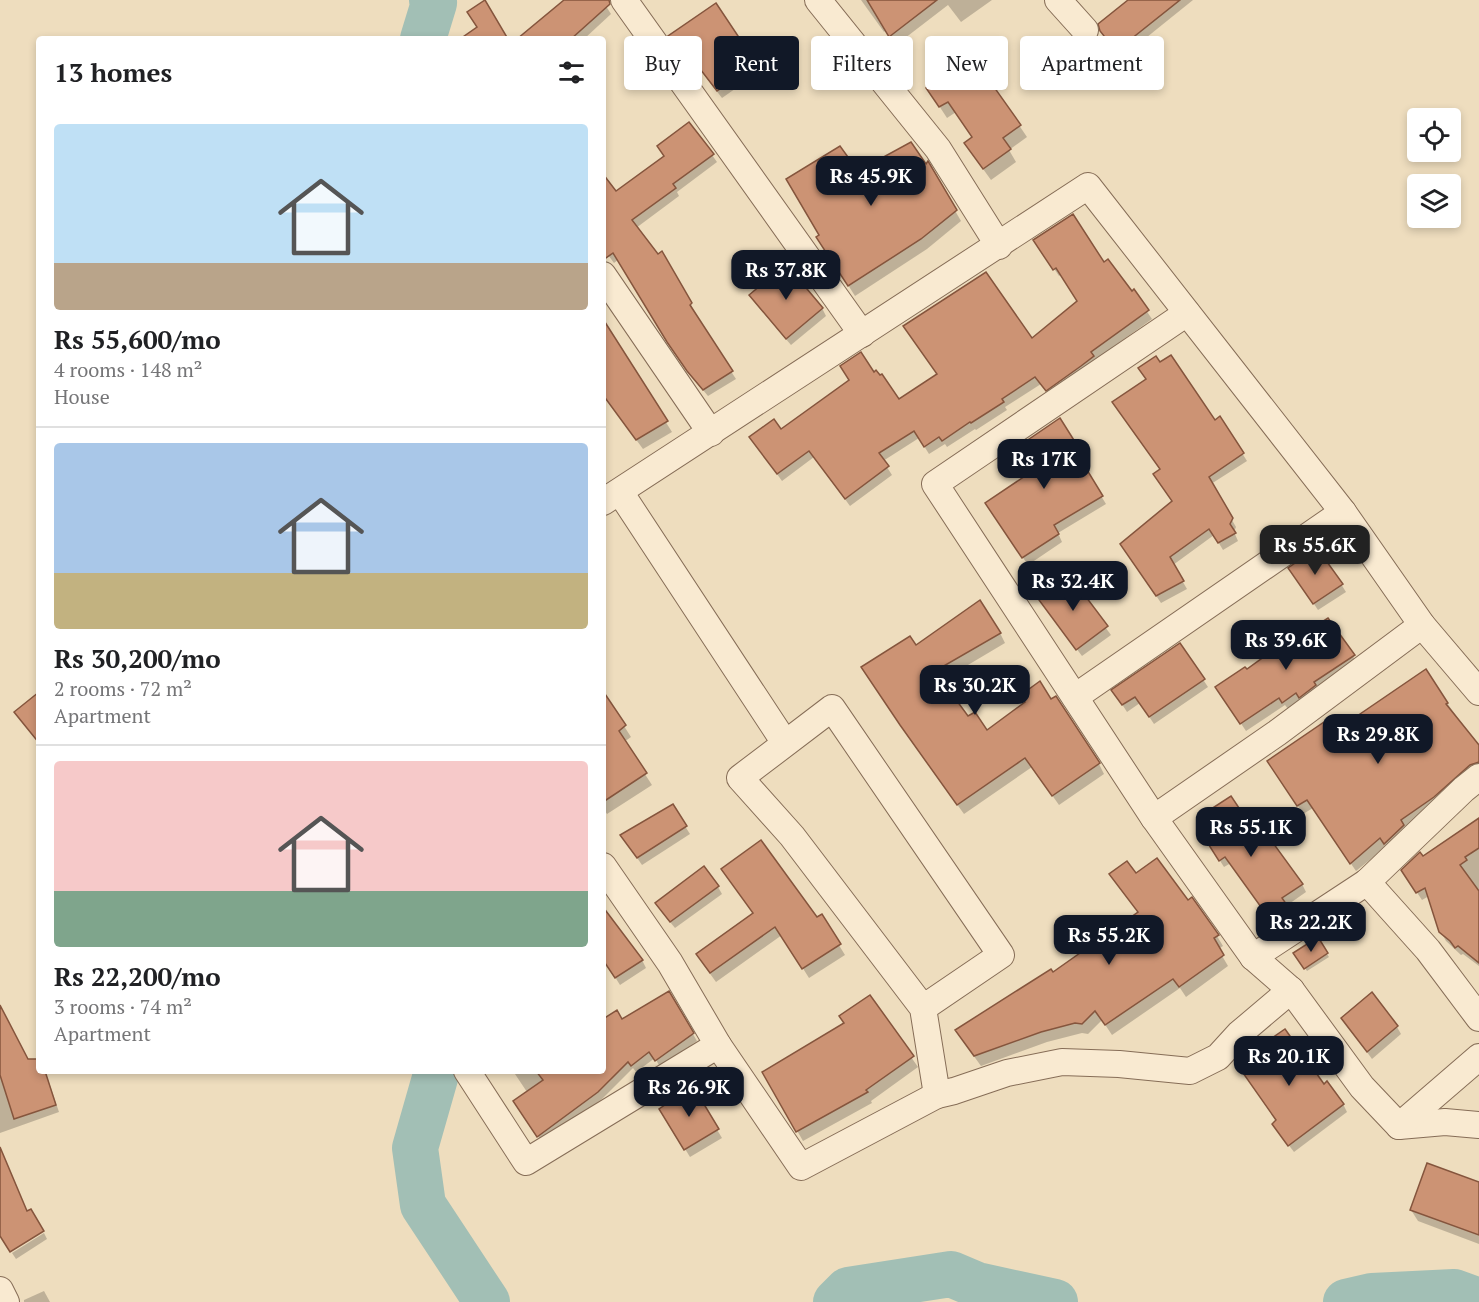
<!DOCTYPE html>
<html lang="en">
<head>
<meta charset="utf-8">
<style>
	body { margin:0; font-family:"PT Serif",serif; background:#f2f2f2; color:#202124; height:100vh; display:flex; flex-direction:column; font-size:22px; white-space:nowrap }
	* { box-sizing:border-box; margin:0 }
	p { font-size:20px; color:#757577 }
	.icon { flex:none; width:33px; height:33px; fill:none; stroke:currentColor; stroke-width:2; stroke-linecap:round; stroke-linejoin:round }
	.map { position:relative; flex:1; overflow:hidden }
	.drawer { position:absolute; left:36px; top:36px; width:570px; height:1038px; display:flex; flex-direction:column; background:#fff; border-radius:6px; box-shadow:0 3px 9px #0003 }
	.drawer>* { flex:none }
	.top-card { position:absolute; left:624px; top:36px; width:570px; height:54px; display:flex; gap:12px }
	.fabs { position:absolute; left:1407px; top:108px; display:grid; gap:12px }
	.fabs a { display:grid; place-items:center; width:54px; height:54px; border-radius:6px; background:#fff; box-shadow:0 3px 9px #0003; font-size:30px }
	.price { position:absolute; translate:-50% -51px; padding:0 14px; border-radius:12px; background:#111827; color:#fff; font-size:20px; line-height:39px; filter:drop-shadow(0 2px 3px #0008) }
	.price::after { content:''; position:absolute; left:50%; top:36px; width:18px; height:14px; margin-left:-9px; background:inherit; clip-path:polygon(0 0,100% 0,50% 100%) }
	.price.on { background:#222; color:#fff }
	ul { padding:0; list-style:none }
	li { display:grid; align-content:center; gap:12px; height:318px; padding:0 18px }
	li+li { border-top:2px solid #e0e0e0 }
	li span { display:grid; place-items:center; height:186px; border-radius:6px; color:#555 }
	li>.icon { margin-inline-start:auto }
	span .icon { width:108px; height:108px; fill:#fffc; stroke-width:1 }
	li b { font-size:26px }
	h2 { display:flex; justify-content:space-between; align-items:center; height:72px; padding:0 18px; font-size:26px }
	.chip { padding:0 21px; border-radius:6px; background:#fff; box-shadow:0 3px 9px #0003; font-size:21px; line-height:54px }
	.chip.on { background:#111827; color:#fff }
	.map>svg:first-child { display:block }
</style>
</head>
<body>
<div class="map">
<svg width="1479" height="1302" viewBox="0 0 1479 1302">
	<rect width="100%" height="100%" fill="#eeddbe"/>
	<g fill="#0003">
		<path d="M567 0H602L611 14 584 39H520Z"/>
		<path d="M861 0H992L961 22 948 5 896 45 886 30 884 32Z"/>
		<path d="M1131 0H1193L1121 58 1101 30Z"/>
		<path d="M740 41 762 70 722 98 699 68 694 72 674 44Z"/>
		<path d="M979 52 1002 87 996 91 1027 137 1009 150 1016 162 991 180 973 155V138L956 112 947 118 928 89Z"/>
		<path d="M712 155 717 162 677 192 679 196 636 228 657 256 662 253 695 312 693 313 736 379 708 396 693 378 673 350 619 259 614 263 603 248V176L616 194Z"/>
		<path d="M928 164 961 221 927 249 855 296 824 247Z"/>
		<path d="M1040 248 1104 264 1131 293 1133 291 1152 319 1095 360 1097 364 1051 398 1041 384 1005 407 1007 410 976 430 975 429 947 447 945 444 929 454 919 438 883 461 892 475 850 506 814 457 782 481 751 438 781 431 874 374 898 401 1032 340 1078 301 1062 274 1059 276Z"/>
		<path d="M755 303 822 308 826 316 791 345Z"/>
		<path d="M603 322 672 432 643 449 603 395Z"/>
		<path d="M1220 418 1247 461 1211 484 1236 527 1234 532 1238 541 1223 550 1214 535 1173 565 1187 589 1161 603 1127 552 1173 502 1214 422Z"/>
		<path d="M1059 420 1080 453 1076 455 1106 504 1058 533 1062 542 1028 565 991 511 1035 470Z"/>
		<path d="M1295 576 1341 584 1346 592 1318 610Z"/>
		<path d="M1070 579 1111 635 1082 656 1046 608Z"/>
		<path d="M1328 620 1358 664 1288 709 1285 705 1246 731 1222 695 1247 671Z"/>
		<path d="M1000 633 1005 643 941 681 968 718 987 732 1099 764 1104 774 1059 805 1032 767 964 814 907 735 869 677 916 647Z"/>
		<path d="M1180 645 1208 687 1154 724 1140 703 1127 712 1118 698Z"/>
		<path d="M603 693 631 737 624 742 652 785 607 814 603 808Z"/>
		<path d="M1447 703 1479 747V772L1356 871 1313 808 1303 814 1274 770 1335 733Z"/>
		<path d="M672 806 690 834 642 865 627 843Z"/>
		<path d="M1479 820V966L1463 954 1461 955 1446 941 1441 932 1429 896 1422 900 1408 879 1422 858Z"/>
		<path d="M1206 839 1260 843 1302 884 1306 892 1286 906 1292 916 1277 927 1231 863 1224 867Z"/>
		<path d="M1136 876 1188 902 1217 936 1223 946 1218 949 1228 966 1186 997 1180 988 1112 1035 1102 1020 1088 1034 1082 1033 1047 1042 981 1066 963 1041 1053 974 1139 913 1117 885Z"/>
		<path d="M718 887 722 894 675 928 661 911Z"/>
		<path d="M754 914 816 919 821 916 845 955 809 978 782 935 716 982 703 964Z"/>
		<path d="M603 923 642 960 646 968 620 985 603 958Z"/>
		<path d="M1317 939 1329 957 1307 971 1295 953Z"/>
		<path d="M669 993 697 1041 660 1067 655 1058 636 1072 633 1068 602 1099 543 1144 519 1108 527 1092 513 1071H603V1021H622Z"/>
		<path d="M869 997 918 1067 871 1101 872 1103 803 1141 764 1073 845 1024Z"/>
		<path d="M0 1007 28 1061 39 1060V1071H45L59 1112 0 1133Z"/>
		<path d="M1343 1019 1397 1027 1401 1034 1372 1059Z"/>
		<path d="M1323 1086 1343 1104 1347 1112 1294 1152 1278 1131 1277 1120Z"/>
		<path d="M692 1088 722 1138 690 1157 661 1110Z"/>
		<path d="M1479 1183V1244L1418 1221 1411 1210Z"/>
		<path d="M44 1233 47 1239 16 1259 12 1253Z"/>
		<path d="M44 1291 50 1302H24V1300Z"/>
	</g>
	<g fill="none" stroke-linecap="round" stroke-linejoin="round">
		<g stroke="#a2bfb5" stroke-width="46">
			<path d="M423 39 434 3 432 0"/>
			<path d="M437 1071 415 1148 423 1205 487 1302"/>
			<path d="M836 1302 848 1290 951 1274 977 1285 1055 1302"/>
			<path d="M1346 1302 1372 1296 1454 1292 1479 1301"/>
		</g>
	</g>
	<g fill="#cc9374" stroke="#85553d" stroke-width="1.5">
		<path d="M485 0 508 39H460L477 27 467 12Z"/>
		<path d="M564 0H609L610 4 571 39H517Z"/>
		<path d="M867 0H937L889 37Z"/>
		<path d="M1128 0H1180L1116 51 1100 31 1098 24Z"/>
		<path d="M716 3 740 39 742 38 759 62 717 91 694 61 689 65 668 36Z"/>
		<path d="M980 50 997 74 989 80 1021 125 1003 138 1011 149 983 169 964 143 972 137 948 102 939 107 926 88Z"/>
		<path d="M689 122 714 154 673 184 676 188 632 220 658 254 662 251 692 303 690 305 733 371 703 390 687 371 667 342 613 253 603 260V174L616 191 664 156 657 146Z"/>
		<path d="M911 142 926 164 928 161 957 210 921 239 848 286 816 237 819 235 786 179 840 146 858 171Z"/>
		<path d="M1073 214 1104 262 1108 259 1132 291 1134 289 1149 310 1091 352 1094 356 1081 366 1046 391 1035 377 1002 399 1004 402 971 423 970 422 942 441 939 437 924 447 914 431 879 453 889 466 845 499 809 451 777 474 749 437 774 419 781 429 849 380 840 366 861 352 874 372 876 370 880 375 882 374 899 399 937 374 903 326 986 272 1032 338 1077 301 1056 268 1053 270 1033 240Z"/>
		<path d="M786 264 823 308 786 339 749 295Z"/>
		<path d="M603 319 668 421 636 440 603 395Z"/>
		<path d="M1171 355 1215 420 1220 416 1244 453 1209 477 1233 518 1230 524 1236 533 1218 543 1209 529 1170 557 1184 581 1156 596 1120 544 1172 501 1153 474 1160 469 1112 402 1146 379 1138 368 1156 356 1160 362Z"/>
		<path d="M1060 418 1077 445 1073 447 1103 496 1054 525 1059 534 1022 558 985 503 1034 470 1019 446Z"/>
		<path d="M1317 548 1343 584 1313 604 1288 568Z"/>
		<path d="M1071 577 1108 626 1076 650 1039 600 1044 597 1041 594 1059 580Z"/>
		<path d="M980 600 1001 633 935 671 968 716 975 712 987 730 1025 702 1021 695 1040 681 1051 699 1056 696 1100 763 1052 796 1025 758 957 805 900 725 861 667 910 636 916 645Z"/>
		<path d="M1328 618 1355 655 1314 682 1316 685 1299 698 1296 693 1282 703 1279 698 1240 724 1215 687 1245 667 1247 669 1279 646 1281 648Z"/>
		<path d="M1180 643 1205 679 1149 717 1135 697 1122 705 1111 690Z"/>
		<path d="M1426 669 1448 703 1446 704 1479 745V762L1470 765 1434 797 1401 820 1404 825 1384 844 1380 838 1350 864 1307 800 1297 806 1267 761 1327 720 1335 731Z"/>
		<path d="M603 691 626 725 619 731 647 773 603 802Z"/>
		<path d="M39 692V743L14 712Z"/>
		<path d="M1231 796 1261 841 1268 836 1303 884 1282 898 1289 908 1271 921 1225 857 1219 861 1200 831 1215 821 1208 811Z"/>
		<path d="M673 804 687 826 637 858 620 835Z"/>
		<path d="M1479 818V848L1465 857 1467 860 1460 865 1479 891V963L1458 946 1455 948 1450 941 1439 932 1425 888 1416 893 1401 870 1420 852 1423 856Z"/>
		<path d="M761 840 817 917 822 914 841 944 802 969 775 927 710 973 696 954 753 913 721 869Z"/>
		<path d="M1157 858 1188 900 1192 897 1219 935 1214 938 1224 955 1179 987 1173 979 1105 1025 1095 1011 1082 1024 1075 1023 1041 1032 974 1056 955 1030 1051 969 1053 972 1138 912 1109 874 1127 861 1136 873Z"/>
		<path d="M704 866 719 886 670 922 655 903Z"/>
		<path d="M603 907 643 960 615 978 603 960Z"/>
		<path d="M1318 937 1328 953 1304 969 1293 953Z"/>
		<path d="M669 991 694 1033 655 1061 649 1052 631 1066 628 1062 598 1092 537 1137 513 1101 543 1080 536 1071H603V1019L617 1010 622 1019Z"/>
		<path d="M1372 992 1398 1026 1367 1052 1341 1018Z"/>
		<path d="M870 995 914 1056 866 1090 868 1092 796 1132 762 1072 844 1023 839 1016Z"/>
		<path d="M0 1005 28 1059H39V1071H45L56 1105 14 1119 0 1075Z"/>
		<path d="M1285 1029 1324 1084 1327 1081 1344 1104 1288 1146 1272 1124 1276 1120 1236 1063Z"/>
		<path d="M693 1086 719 1129 684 1150 659 1109Z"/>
		<path d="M0 1147 27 1211 31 1209 44 1231 10 1252 0 1236Z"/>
		<path d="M1427 1163 1479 1182V1235L1410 1210Z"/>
	</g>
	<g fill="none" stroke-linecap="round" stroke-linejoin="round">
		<g stroke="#866d57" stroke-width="28">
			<g id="minor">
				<path d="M624 0 862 334"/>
				<path d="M818 0 938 149 999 246"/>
				<path d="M1058 0 1085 30"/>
				<path d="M603 275 711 433"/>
				<path d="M1187 313 935 484 1154 818 1253 957 1291 990"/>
				<path d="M620 492 785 743"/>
				<path d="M603 502 1088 186 1343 512 1422 625 1479 692"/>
				<path d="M1075 697 1343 512"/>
				<path d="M1154 818 1277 733 1422 625"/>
				<path d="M1367 882 1428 950 1479 1018"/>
				<path d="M1253 957 1367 882 1464 789 1479 777"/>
				<path d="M923 1008 1001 955 832 708 740 778 792 836 923 1008 937 1095 954 1091 1007 1073 1062 1062 1119 1064 1190 1071 1218 1057 1239 1034 1291 990 1362 1087 1399 1126 1445 1122 1479 1125"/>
				<path d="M718 1045 801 1167 937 1095"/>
				<path d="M467 1071 526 1162 718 1045 670 963 603 866"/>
				<path d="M1399 1126 1479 1057"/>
				<path d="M0 1290 6 1302"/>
			</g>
		</g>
		<use href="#minor" stroke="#f9ead1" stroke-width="26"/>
	</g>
</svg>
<div class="fabs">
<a><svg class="icon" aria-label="locate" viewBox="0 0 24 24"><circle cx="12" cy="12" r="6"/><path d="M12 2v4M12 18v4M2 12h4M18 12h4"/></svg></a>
<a><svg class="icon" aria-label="layers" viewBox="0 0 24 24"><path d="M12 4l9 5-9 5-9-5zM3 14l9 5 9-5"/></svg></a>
</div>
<b class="price" style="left:871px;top:207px">Rs 45.9K</b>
<b class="price" style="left:786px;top:301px">Rs 37.8K</b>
<b class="price" style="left:1044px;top:490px">Rs 17K</b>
<b class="price on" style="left:1315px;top:576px">Rs 55.6K</b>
<b class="price" style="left:1073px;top:612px">Rs 32.4K</b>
<b class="price" style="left:1286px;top:671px">Rs 39.6K</b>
<b class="price" style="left:975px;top:716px">Rs 30.2K</b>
<b class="price" style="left:1378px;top:765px">Rs 29.8K</b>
<b class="price" style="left:1251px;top:858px">Rs 55.1K</b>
<b class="price" style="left:1311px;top:953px">Rs 22.2K</b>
<b class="price" style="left:1109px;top:966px">Rs 55.2K</b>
<b class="price" style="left:1289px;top:1087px">Rs 20.1K</b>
<b class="price" style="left:689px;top:1118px">Rs 26.9K</b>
<div class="top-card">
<a class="chip">Buy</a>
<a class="chip on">Rent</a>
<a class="chip">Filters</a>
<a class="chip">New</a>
<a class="chip">Apartment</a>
</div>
<section class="drawer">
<h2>13 homes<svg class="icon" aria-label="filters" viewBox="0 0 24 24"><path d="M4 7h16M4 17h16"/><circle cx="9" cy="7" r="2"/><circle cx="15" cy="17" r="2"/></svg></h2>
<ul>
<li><span style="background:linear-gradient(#bfe0f5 75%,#b9a48a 0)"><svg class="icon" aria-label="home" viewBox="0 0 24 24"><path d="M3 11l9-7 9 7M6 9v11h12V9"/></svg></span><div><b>Rs 55,600/mo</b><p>4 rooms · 148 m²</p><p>House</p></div></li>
<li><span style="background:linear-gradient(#a9c7e8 70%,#c2b280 0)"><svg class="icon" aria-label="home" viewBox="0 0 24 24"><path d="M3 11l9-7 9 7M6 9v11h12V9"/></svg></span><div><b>Rs 30,200/mo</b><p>2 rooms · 72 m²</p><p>Apartment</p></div></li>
<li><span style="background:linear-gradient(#f6c9c9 70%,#7fa58c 0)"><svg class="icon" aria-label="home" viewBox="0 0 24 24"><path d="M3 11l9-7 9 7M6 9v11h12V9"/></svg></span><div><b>Rs 22,200/mo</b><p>3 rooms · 74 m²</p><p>Apartment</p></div></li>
</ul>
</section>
</div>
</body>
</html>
